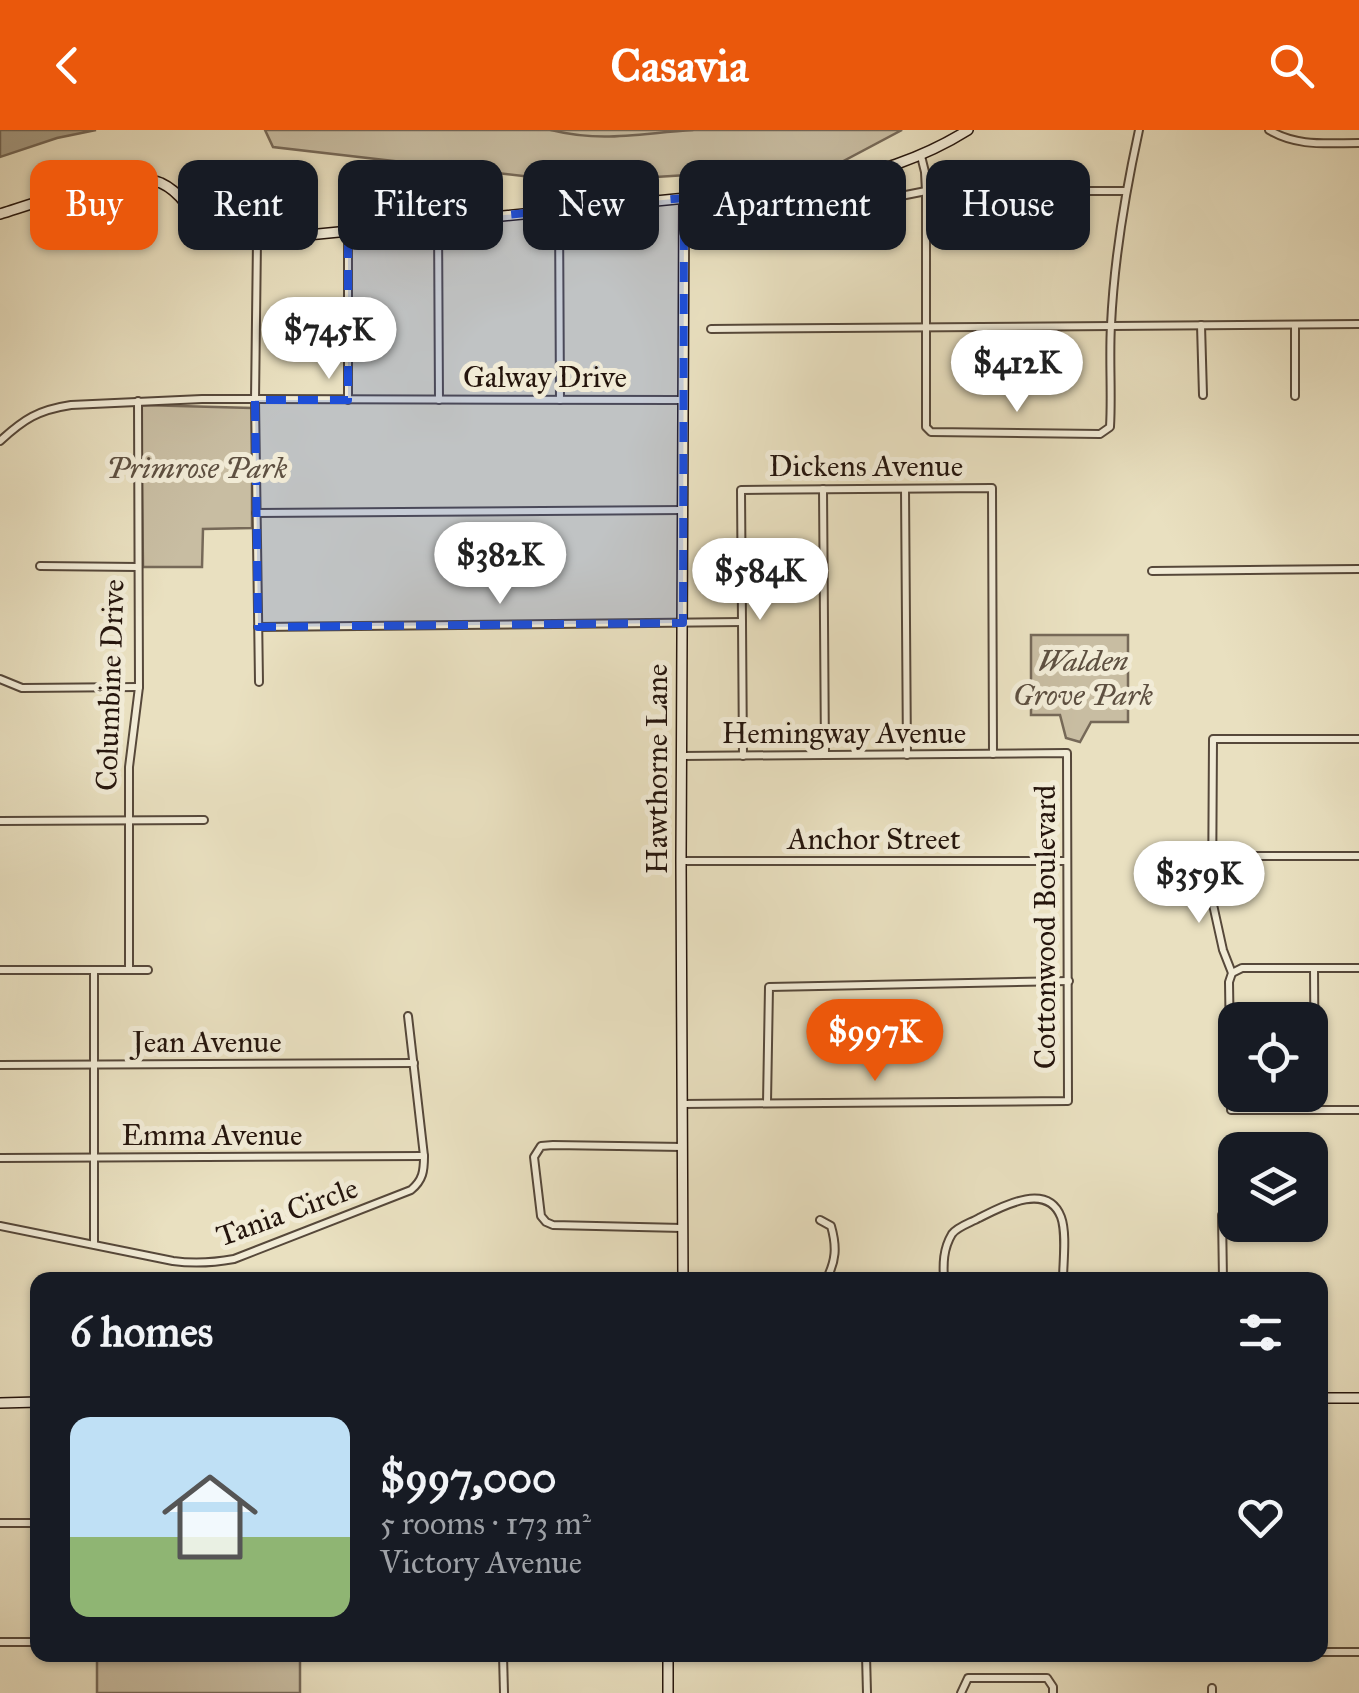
<!DOCTYPE html>
<html lang="en">
<head>
<meta charset="utf-8">
<style>
	body { margin:0; font-family:"IM FELL Great Primer",serif; background:#242831; color:#f1f3f6; height:100vh; display:flex; flex-direction:column; font-size:38px; white-space:nowrap }
	* { box-sizing:border-box; margin:0 }
	p { font-size:32px; color:#9ea1a6 }
	.icon { flex:none; width:55px; height:55px; fill:none; stroke:currentColor; stroke-width:2; stroke-linecap:round; stroke-linejoin:round }
	.map { position:relative; flex:1; overflow:hidden }
	.details { position:absolute; left:30px; top:1142px; width:1298px; height:390px; display:flex; flex-direction:column; background:#171b24; border-radius:20px; box-shadow:0 2px 8px #0004 }
	.details>* { flex:none }
	.top-card { position:absolute; left:30px; top:30px; width:1300px; height:90px; display:flex; gap:20px }
	.buttons { position:absolute; left:1218px; top:872px; display:grid; gap:20px }
	.buttons a { display:grid; place-items:center; width:110px; height:110px; border-radius:20px; background:#171b24; box-shadow:0 2px 8px #0004; font-size:50px }
	.price { position:absolute; translate:-50% -85px; padding:0 22px; border-radius:35px; background:#fff; color:#222; font-size:32px; line-height:65px; filter:drop-shadow(0 2px 5px #0008) }
	.price::after { content:''; position:absolute; left:50%; top:60px; width:30px; height:22px; margin-left:-15px; background:inherit; clip-path:polygon(0 0,100% 0,50% 100%) }
	.price.on { background:#ea580c; color:#fff }
	ul { padding:0; list-style:none }
	li { display:flex; align-items:center; gap:30px; height:250px; padding:0 40px }
	li span { display:grid; place-items:center; flex:none; width:280px; height:200px; border-radius:20px; color:#555 }
	li>.icon { margin-inline-start:auto }
	span .icon { width:120px; height:120px; fill:#fffc; stroke-width:1 }
	li b { font-size:42px }
	h2 { display:flex; justify-content:space-between; align-items:center; height:120px; padding:0 40px; font-size:42px }
	.tag { padding:0 35px; border-radius:20px; background:#171b24; box-shadow:0 2px 8px #0004; font-size:35px; line-height:90px }
	.tag.on { background:#ea580c; color:#fff }
	header { display:flex; justify-content:space-between; align-items:center; height:130px; padding:0 40px; background:#ea580c; color:#fff; font-size:45px; font-weight:800 }
	.map>svg:first-child { display:block }
</style>
</head>
<body>
<header><svg class="icon" aria-label="back" viewBox="0 0 24 24"><path d="M15 5l-7 7 7 7"/></svg>Casavia<svg class="icon" aria-label="search" viewBox="0 0 24 24"><circle cx="10" cy="10" r="6"/><path d="M15 15l6 6"/></svg></header>
<div class="map">
<svg width="1359" height="1563" viewBox="0 0 1359 1563">
	<rect width="100%" height="100%" fill="#e9e0c0"/>
	<filter id="stains"><feTurbulence type="fractalNoise" baseFrequency=".002" numOctaves="4"/><feColorMatrix values="0 0 0 0 .2 0 0 0 0 .09 0 0 0 0 .02 0 0 0 .5 -.17"/></filter>
	<radialGradient id="worn" r=".72"><stop offset=".6" stop-color="#630" stop-opacity="0"/><stop offset="1" stop-color="#630" stop-opacity=".3"/></radialGradient>
	<g fill="#c8bda2" stroke="#766958" stroke-width="2.5">
		<path d="M265 0H902L834 36 575 52 273 17Z"/>
		<path d="M141 275 252 278V398L203 399 202 437H143Z"/>
		<path d="M1031 505H1128V592H1091L1080 612 1066 608 1060 585H1031Z"/>
		<rect x="97" y="1525" width="203" height="38"/>
	</g>
	<path fill="#a69b83" stroke="#726554" stroke-width="2.5" d="M0 0H96L57 8 0 27Z"/>
	<g fill="none" stroke-linecap="round" stroke-linejoin="round">
		<path stroke="#726554" stroke-width="2.5" d="M551 0C603 13 641 3 693 0"/>
		<g stroke="#56483a" stroke-width="10">
			<g id="street">
				<path d="M1269 0C1297 17 1327 13 1359 13"/>
				<path d="M921 26 925 42 926 61V297L931 302 1100 304 1110 297C1112 263 1109 229 1111 195 1114 129 1125 64 1139 0"/>
				<path d="M559 81 560 270"/>
				<path d="M438 92 439 270"/>
				<path d="M716 93 820 82 926 61H1126"/>
				<path d="M257 110 255 270 259 552"/>
				<path d="M1201 195 1203 265"/>
				<path d="M711 199 1359 194"/>
				<path d="M1295 266V195"/>
				<path d="M348 270V101"/>
				<path d="M0 311C24 289 38 280 71 275L202 269 682 270"/>
				<path d="M823 359 825 625"/>
				<path d="M905 359 907 625"/>
				<path d="M256 383 682 380"/>
				<path d="M40 436 138 437"/>
				<path d="M1152 441 1359 439"/>
				<path d="M258 497 742 492"/>
				<path d="M0 549 22 558 139 557"/>
				<path d="M1359 609H1213L1212 770 1223 820 1232 843 1229 852 1231 980H1359"/>
				<path d="M682 626 1067 623 1068 971 683 974"/>
				<path d="M743 626 741 360 992 358 993 624"/>
				<path d="M0 691 204 690"/>
				<path d="M1213 726H1359"/>
				<path d="M681 731H1067"/>
				<path d="M1314 838 1315 980"/>
				<path d="M0 840H148"/>
				<path d="M129 840V637L139 557 138 271"/>
				<path d="M1232 843 1242 838H1359"/>
				<path d="M0 935 414 933"/>
				<path d="M767 973 769 857 1069 851"/>
				<path d="M0 1028 424 1026"/>
				<path d="M1222 1085 1223 1150"/>
				<path d="M820 1090 831 1096C837 1117 836 1131 826 1150"/>
				<path d="M0 1096 173 1131C195 1134 212 1133 234 1129L411 1060C423 1050 424 1041 424 1026L408 886"/>
				<path d="M682 1098 553 1095 546 1092 541 1086 534 1027 541 1016 553 1015 683 1017"/>
				<path d="M94 1114V840"/>
				<path d="M944 1150C943 1134 943 1119 952 1104 957 1097 970 1093 979 1088 1001 1077 1047 1051 1061 1087 1067 1103 1063 1133 1063 1150"/>
				<path d="M0 1393H38"/>
				<path d="M0 1512H38"/>
				<path d="M1320 1522H1359"/>
				<path d="M503 1525 504 1563"/>
				<path d="M866 1525 867 1563"/>
				<path d="M1212 1558V1563"/>
				<path d="M961 1563 968 1548H1047L1053 1557V1563"/>
			</g>
		</g>
		<g stroke="#25150d" stroke-width="12">
			<g id="secondary">
				<path d="M0 84C36 73 127 40 161 53 172 58 178 64 185 73 208 102 218 112 257 110L819 55C872 44 922 29 968 0"/>
				<path d="M683 1150 681 731 684 68"/>
				<path d="M1320 1268H1359"/>
				<path d="M0 1273 38 1272"/>
				<path d="M668 1563V1525"/>
			</g>
		</g>
		<use href="#street" stroke="#f1ebd6" stroke-width="6"/>
		<use href="#secondary" stroke="#f1ebd6" stroke-width="9"/>
	</g>
	<path fill="#1d4ed8" fill-opacity="0.2" stroke="#1d4ed8" stroke-width="8" stroke-dasharray="20 12" stroke-linejoin="round" d="M684 68 683 493 258 497 255 270H348V100Z"/>
	<g text-anchor="middle" stroke-width="10" stroke-linejoin="round" paint-order="stroke">
		<g font-size="30" fill="#25150d" stroke="#f1ebd6">
			<text x="545" y="257">Galway Drive</text>
			<text x="866" y="346">Dickens Avenue</text>
			<text transform="translate(110 555) rotate(-88)" y="10">Columbine Drive</text>
			<text x="844" y="613">Hemingway Avenue</text>
			<text transform="translate(657 639) rotate(-90)" y="10">Hawthorne Lane</text>
			<text x="874" y="719">Anchor Street</text>
			<text transform="translate(1045 797) rotate(-90)" y="10">Cottonwood Boulevard</text>
			<text x="207" y="922">Jean Avenue</text>
			<text x="212" y="1015">Emma Avenue</text>
			<text transform="translate(287 1082) rotate(-20)" y="10">Tania Circle</text>
		</g>
		<g font-size="30" font-style="italic" fill="#5e5041" stroke="#f1ebd6">
			<text x="197" y="348">Primrose Park</text>
			<text x="1083" y="541">Walden<tspan x="1083" dy="34">Grove Park</tspan></text>
		</g>
	</g>
	<rect width="100%" height="100%" filter="url(#stains)"/>
	<rect width="100%" height="100%" fill="url(#worn)"/>
</svg>
<div class="buttons">
<a><svg class="icon" aria-label="locate" viewBox="0 0 24 24"><circle cx="12" cy="12" r="6"/><path d="M12 2v4M12 18v4M2 12h4M18 12h4"/></svg></a>
<a><svg class="icon" aria-label="layers" viewBox="0 0 24 24"><path d="M12 4l9 5-9 5-9-5zM3 14l9 5 9-5"/></svg></a>
</div>
<b class="price" style="left:329px;top:252px">$745K</b>
<b class="price" style="left:1017px;top:285px">$412K</b>
<b class="price" style="left:500px;top:477px">$382K</b>
<b class="price" style="left:760px;top:493px">$584K</b>
<b class="price" style="left:1199px;top:796px">$359K</b>
<b class="price on" style="left:875px;top:954px">$997K</b>
<div class="top-card">
<a class="tag on">Buy</a>
<a class="tag">Rent</a>
<a class="tag">Filters</a>
<a class="tag">New</a>
<a class="tag">Apartment</a>
<a class="tag">House</a>
</div>
<section class="details">
<h2>6 homes<svg class="icon" aria-label="filters" viewBox="0 0 24 24"><path d="M4 7h16M4 17h16"/><circle cx="9" cy="7" r="2"/><circle cx="15" cy="17" r="2"/></svg></h2>
<ul>
<li><span style="background:linear-gradient(#bfe0f5 60%,#8fb573 0)"><svg class="icon" aria-label="home" viewBox="0 0 24 24"><path d="M3 11l9-7 9 7M6 9v11h12V9"/></svg></span><div><b>$997,000</b><p>5 rooms · 173 m²</p><p>Victory Avenue</p></div><svg class="icon" aria-label="heart" viewBox="0 0 24 24"><path d="M12 20l-8-8c-3-5 5-10 8-4 3-6 11-1 8 4z"/></svg></li>
</ul>
</section>
</div>
</body>
</html>
